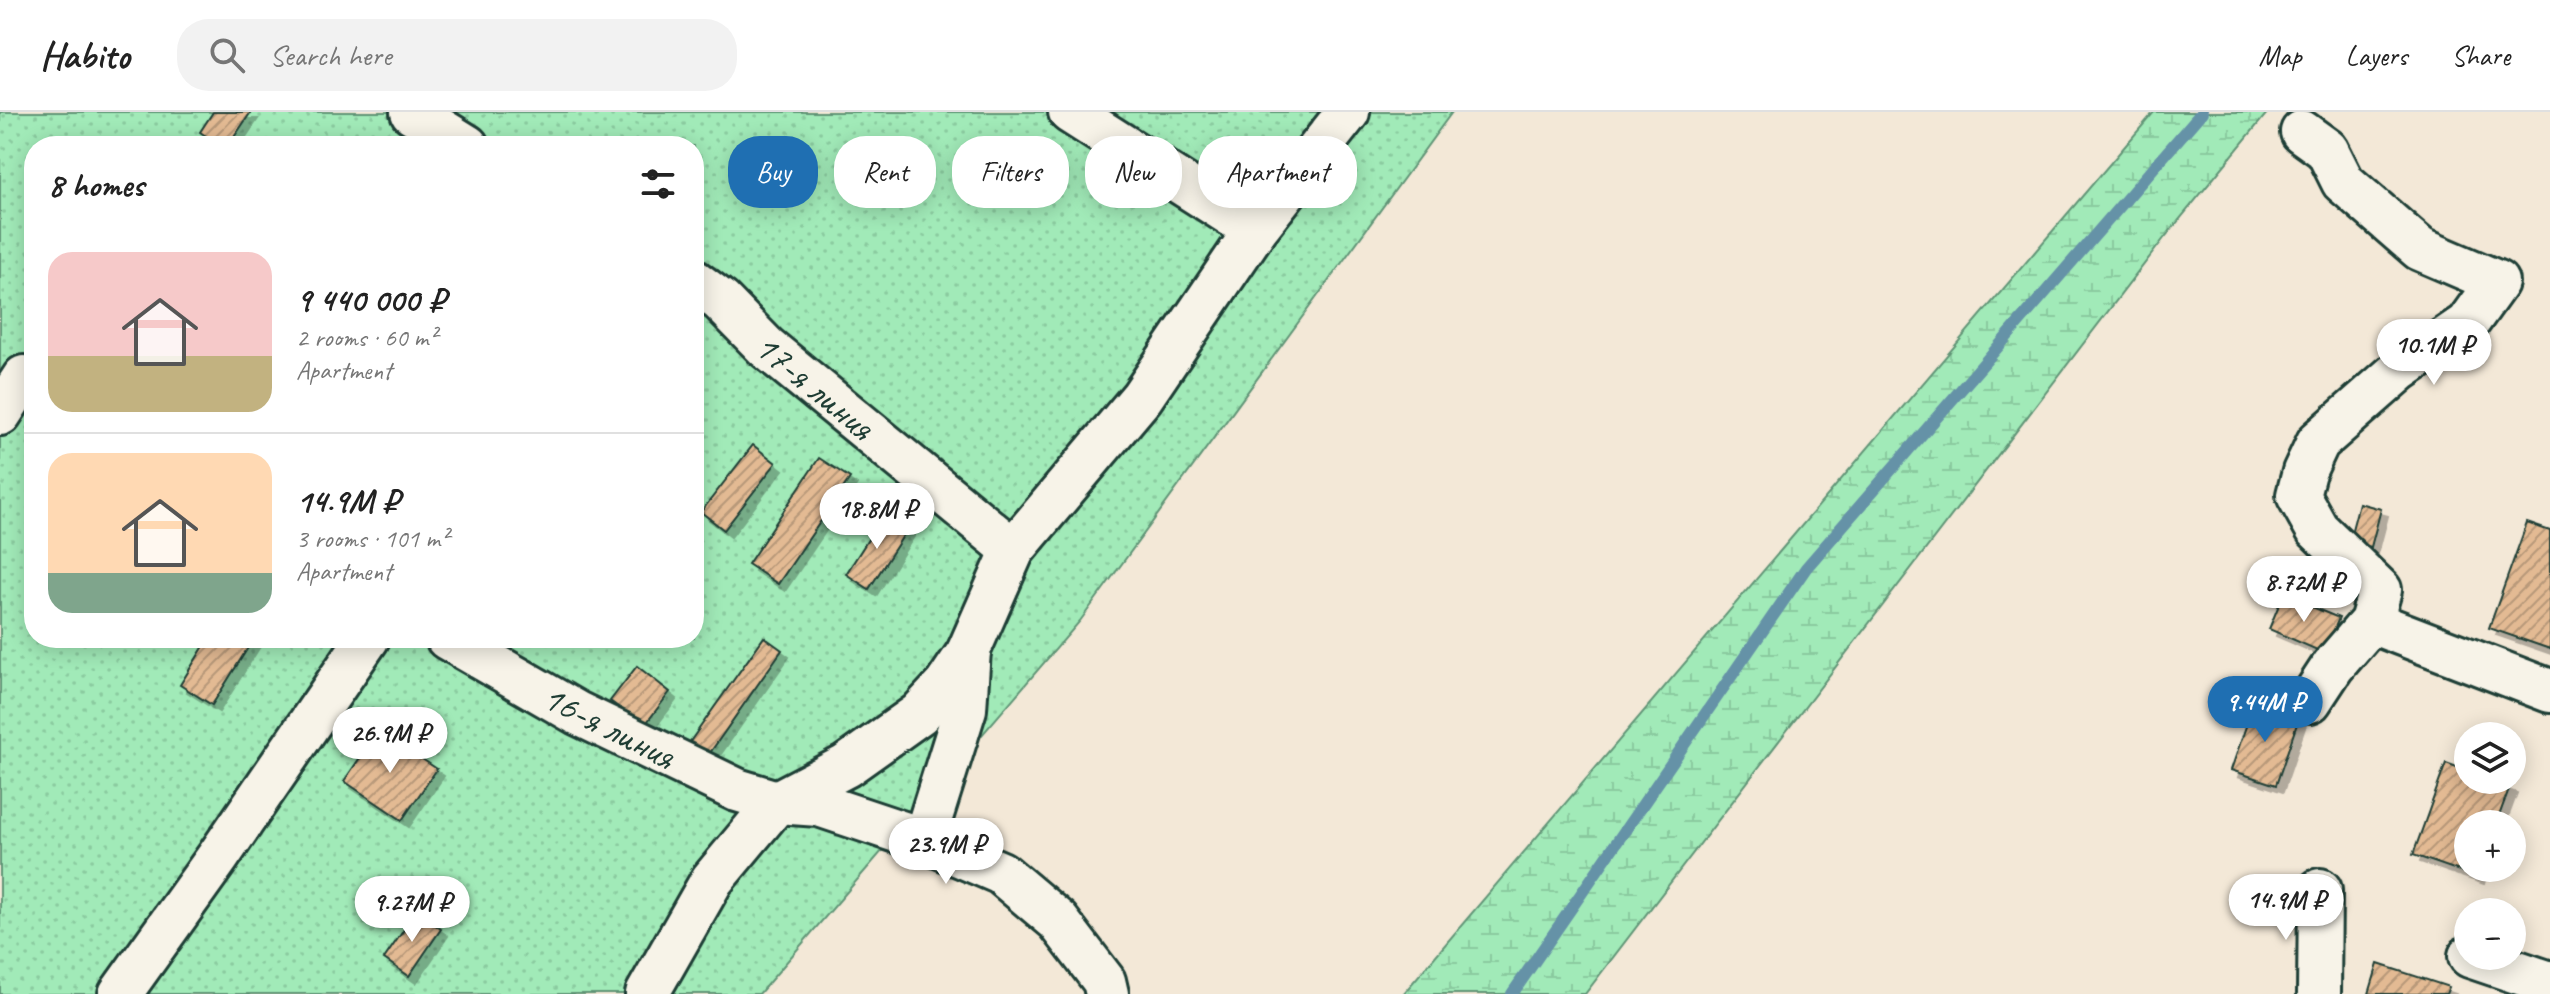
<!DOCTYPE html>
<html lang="en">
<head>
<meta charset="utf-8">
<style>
	body { margin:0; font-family:Caveat,sans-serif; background:#f2f2f2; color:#222; height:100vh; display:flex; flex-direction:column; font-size:30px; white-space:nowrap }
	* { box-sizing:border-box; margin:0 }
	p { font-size:26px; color:#767676 }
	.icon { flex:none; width:44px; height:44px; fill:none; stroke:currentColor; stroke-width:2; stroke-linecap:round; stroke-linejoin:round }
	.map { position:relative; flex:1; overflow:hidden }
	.panel { position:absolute; left:24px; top:24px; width:680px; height:512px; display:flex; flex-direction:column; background:#fff; border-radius:32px; box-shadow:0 4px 20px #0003 }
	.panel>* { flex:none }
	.top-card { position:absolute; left:728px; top:24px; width:760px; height:72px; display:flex; gap:16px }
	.buttons { position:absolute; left:2454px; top:610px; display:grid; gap:16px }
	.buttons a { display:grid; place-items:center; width:72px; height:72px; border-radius:50%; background:#fff; box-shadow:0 4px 20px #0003; font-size:40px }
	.price { position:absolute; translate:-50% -68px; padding:0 18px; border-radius:28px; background:#fff; color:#222; font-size:26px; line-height:52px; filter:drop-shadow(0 2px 4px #0008) }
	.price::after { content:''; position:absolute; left:50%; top:48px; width:24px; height:18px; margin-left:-12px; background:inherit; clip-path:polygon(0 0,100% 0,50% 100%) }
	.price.on { background:#1f6fb2; color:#fff }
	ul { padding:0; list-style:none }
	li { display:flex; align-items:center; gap:24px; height:200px; padding:0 24px }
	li+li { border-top:2px solid #e0e0e0 }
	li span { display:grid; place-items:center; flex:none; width:224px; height:160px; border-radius:24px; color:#555 }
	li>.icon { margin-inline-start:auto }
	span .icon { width:96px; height:96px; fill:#fffc; stroke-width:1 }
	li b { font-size:34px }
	h2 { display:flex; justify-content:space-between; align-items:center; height:96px; padding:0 24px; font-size:34px }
	.pill { padding:0 28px; border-radius:32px; background:#fff; box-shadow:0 4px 20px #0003; font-size:28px; line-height:72px }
	.pill.on { background:#1f6fb2; color:#fff }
	header { display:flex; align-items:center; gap:48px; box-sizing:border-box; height:112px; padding:0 40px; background:#fff; border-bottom:2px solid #e0e0e0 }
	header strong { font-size:38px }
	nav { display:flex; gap:44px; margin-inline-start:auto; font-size:28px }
	.search { width:560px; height:72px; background:#f2f2f2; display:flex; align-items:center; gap:20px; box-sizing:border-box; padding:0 28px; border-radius:32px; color:#767676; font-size:30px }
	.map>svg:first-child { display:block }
</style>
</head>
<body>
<header>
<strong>Habito</strong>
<div class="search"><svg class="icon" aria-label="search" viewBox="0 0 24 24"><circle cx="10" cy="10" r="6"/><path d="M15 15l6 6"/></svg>Search here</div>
<nav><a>Map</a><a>Layers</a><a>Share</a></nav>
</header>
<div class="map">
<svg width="2550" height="882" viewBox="0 0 2550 882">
	<defs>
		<pattern id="wetland-marsh" width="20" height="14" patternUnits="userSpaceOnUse" patternTransform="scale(2)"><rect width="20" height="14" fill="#a1eab8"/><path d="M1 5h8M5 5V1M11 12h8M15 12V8" fill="none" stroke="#8aca9f"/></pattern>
		<pattern id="garden-dots" width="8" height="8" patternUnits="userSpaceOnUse" patternTransform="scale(2)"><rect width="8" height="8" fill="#a1eab8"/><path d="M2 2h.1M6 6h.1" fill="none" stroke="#8aca9f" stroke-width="1.8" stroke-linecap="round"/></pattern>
		<pattern id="building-hatch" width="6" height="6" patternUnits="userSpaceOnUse" patternTransform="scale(2)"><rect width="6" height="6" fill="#e3ba93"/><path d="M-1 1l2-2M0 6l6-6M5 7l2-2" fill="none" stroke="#b79879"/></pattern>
		<filter id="shadow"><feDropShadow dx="7" dy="7" stdDeviation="0" flood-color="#0004"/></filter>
	</defs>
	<rect width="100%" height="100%" fill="#f3e8d7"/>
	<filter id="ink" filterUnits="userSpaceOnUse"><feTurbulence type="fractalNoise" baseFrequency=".0125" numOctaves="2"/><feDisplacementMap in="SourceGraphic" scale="16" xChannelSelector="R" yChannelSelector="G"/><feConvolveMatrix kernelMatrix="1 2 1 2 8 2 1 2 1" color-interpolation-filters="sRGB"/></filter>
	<g filter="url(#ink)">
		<path fill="url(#wetland-marsh)" stroke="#609476" stroke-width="2" d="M2154 0H2268L2165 125 1585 882H1403Z"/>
		<path fill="url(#garden-dots)" stroke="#609476" stroke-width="2" fill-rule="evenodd" d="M0 0H1452L1080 509 759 882H0ZM34 34H694V526H34Z"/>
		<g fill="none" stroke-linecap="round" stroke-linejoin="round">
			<path stroke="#6592a7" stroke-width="12" d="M1512 882 1806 456 2202 0"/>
		</g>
		<g fill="url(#building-hatch)" stroke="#1f3d34" stroke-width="2" filter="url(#shadow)">
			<path d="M213 0H251L228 34H221L200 20Z"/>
			<path d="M753 333 776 351 724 418 701 400Z"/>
			<path d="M819 346 850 366 778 472 748 452Z"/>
			<path d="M2359 391 2381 397 2371 435 2349 429Z"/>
			<path d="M885 401 908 416 869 477 846 462Z"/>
			<path d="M2527 411 2550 419V537L2489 516Z"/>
			<path d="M2283 483 2339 506 2324 541 2269 517Z"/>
			<path d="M764 525 782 538 707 645 689 631Z"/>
			<path d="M209 526H254L212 593 180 573Z"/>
			<path d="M637 554 670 580 644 614 610 589Z"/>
			<path d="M2254 591 2299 606 2276 673 2231 658Z"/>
			<path d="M379 618 437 657 402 708 344 669Z"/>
			<path d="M2446 651 2468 659V668H2493L2510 674 2496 712H2468V756H2480L2477 765 2413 743Z"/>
			<path d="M416 800 441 817 409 864 384 847Z"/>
			<path d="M2378 852 2449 875 2446 882H2369Z"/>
		</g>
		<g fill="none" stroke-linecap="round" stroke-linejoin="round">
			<g stroke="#1f3d34" stroke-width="48">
				<g id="minor">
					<path d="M412 0 467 34"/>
					<path d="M1070 0 1255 118"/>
					<path d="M2302 20 2327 38 2343 70 2420 137 2497 170 2467 212 2400 258 2318 330 2304 360 2298 383 2317 417 2380 478 2371 510 2333 554 2310 589"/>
					<path d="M694 169 721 189 766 235 1013 438"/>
					<path d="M0 302 24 265"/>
					<path d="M2371 510 2550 579"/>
					<path d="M447 526 577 601 737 678 777 690 819 693 924 728 1001 761 1058 809 1104 869 1107 882"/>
					<path d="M924 728 965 597 969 538 1013 438 1142 285 1255 118 1348 0"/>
					<path d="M2470 844 2550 871"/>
					<path d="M120 882 218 745 368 526"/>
					<path d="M647 882 712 768 777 690 846 654 919 602 946 573 969 539"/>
					<path d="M2319 882 2320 778"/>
				</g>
			</g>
			<use href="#minor" stroke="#f7f3e8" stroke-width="42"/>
		</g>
	</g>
	<g text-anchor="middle" stroke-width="6" stroke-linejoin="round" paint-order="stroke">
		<g font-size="38" fill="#1f3d34" stroke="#f7f3e8">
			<text transform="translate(815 274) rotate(40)" y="13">17-я линия</text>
			<text transform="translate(609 614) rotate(27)" y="13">16-я линия</text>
		</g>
	</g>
</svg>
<div class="buttons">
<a><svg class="icon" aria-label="layers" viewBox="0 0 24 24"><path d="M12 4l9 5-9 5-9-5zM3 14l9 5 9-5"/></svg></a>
<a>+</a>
<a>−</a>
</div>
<b class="price" style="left:2434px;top:275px">10.1M ₽</b>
<b class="price" style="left:877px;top:439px">18.8M ₽</b>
<b class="price" style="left:2304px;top:512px">8.72M ₽</b>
<b class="price on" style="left:2265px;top:632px">9.44M ₽</b>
<b class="price" style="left:390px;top:663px">26.9M ₽</b>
<b class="price" style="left:946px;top:774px">23.9M ₽</b>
<b class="price" style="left:2286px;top:830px">14.9M ₽</b>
<b class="price" style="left:412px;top:832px">9.27M ₽</b>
<div class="top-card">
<a class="pill on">Buy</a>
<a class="pill">Rent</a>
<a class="pill">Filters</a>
<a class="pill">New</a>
<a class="pill">Apartment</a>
</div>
<section class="panel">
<h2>8 homes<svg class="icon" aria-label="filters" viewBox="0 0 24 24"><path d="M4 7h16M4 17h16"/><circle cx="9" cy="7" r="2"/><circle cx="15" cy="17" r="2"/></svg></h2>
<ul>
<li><span style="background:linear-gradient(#f6c9c9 65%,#c2b280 0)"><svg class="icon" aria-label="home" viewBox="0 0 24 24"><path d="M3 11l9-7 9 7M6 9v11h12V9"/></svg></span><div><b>9 440 000 ₽</b><p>2 rooms · 60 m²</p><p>Apartment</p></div></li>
<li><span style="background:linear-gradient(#ffd9b3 75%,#7fa58c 0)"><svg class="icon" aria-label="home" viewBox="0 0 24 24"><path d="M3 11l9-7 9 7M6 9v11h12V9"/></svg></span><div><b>14.9M ₽</b><p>3 rooms · 101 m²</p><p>Apartment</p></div></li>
</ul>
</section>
</div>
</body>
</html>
